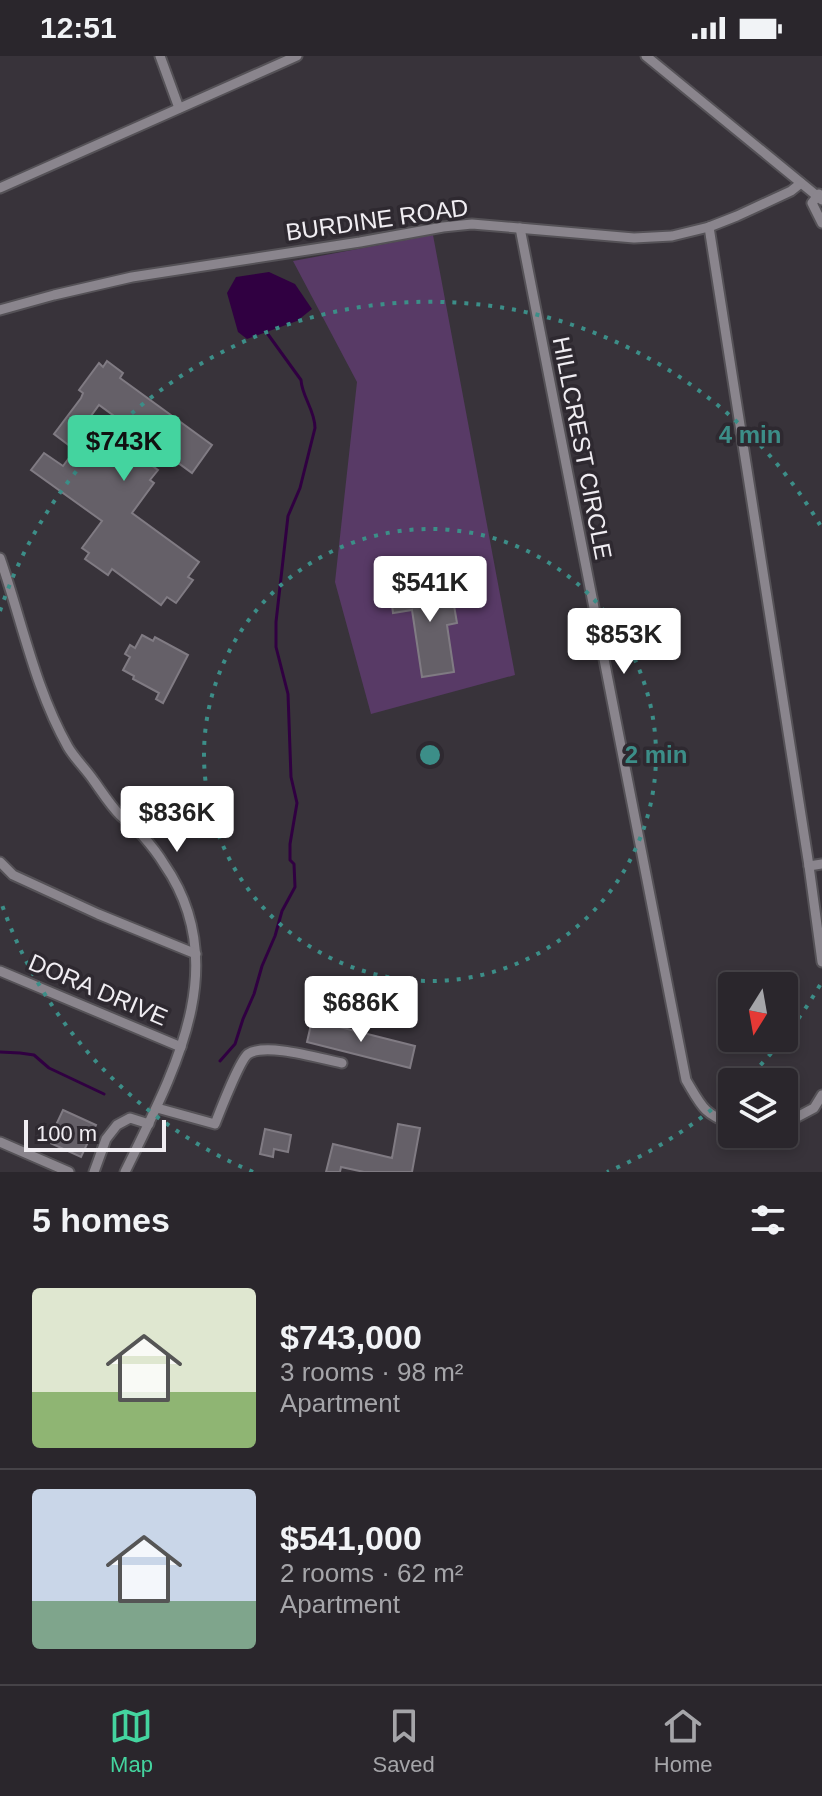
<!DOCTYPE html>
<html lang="en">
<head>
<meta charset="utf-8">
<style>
	body { margin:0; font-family:Helvetica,sans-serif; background:#363238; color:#f1f3f6; height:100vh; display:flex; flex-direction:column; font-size:30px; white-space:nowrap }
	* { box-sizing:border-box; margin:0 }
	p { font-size:26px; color:#a5a5a9 }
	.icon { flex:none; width:44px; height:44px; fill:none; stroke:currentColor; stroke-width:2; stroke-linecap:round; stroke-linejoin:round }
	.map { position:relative; height:1116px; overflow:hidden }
	.sheet { display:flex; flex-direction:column; background:#2a262c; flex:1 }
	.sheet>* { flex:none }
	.needle { width:52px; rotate:191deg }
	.buttons { position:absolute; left:718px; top:916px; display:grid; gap:16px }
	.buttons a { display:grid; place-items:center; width:80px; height:80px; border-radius:8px; background:#2a262c; box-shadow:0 4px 12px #0003,0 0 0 2px #464348; font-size:40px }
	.scale { position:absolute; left:24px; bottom:20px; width:142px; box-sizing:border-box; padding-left:8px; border:4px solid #f0edf2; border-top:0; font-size:22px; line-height:28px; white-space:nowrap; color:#f0edf2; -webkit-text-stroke:6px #2e2930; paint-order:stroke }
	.price { position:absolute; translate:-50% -68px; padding:0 18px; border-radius:8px; background:#fff; color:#222; font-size:26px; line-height:52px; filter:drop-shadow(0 2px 4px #0008) }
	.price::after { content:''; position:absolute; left:50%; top:48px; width:24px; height:18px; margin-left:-12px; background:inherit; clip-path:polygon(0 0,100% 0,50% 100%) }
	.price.selected { background:#44d49f; color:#111 }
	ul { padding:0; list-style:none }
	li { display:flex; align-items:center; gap:24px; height:200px; padding:0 32px }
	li+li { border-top:2px solid #464348 }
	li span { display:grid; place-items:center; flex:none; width:224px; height:160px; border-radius:8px; color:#555 }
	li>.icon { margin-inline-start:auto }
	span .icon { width:96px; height:96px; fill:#fffc; stroke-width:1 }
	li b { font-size:34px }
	h2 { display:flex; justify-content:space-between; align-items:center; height:96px; padding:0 32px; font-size:34px }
	.status { display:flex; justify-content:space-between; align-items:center; height:56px; padding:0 40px; background:#2a262c; direction:ltr }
	.status svg { height:22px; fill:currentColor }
	.dock { display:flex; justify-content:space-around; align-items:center; height:112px; border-top:2px solid #464348; background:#2a262c; font-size:22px; color:#a5a5a9 }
	.dock a { display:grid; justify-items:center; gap:4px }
	.dock .selected { color:#44d49f }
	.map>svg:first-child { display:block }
</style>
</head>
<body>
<div class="status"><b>12:51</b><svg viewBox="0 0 49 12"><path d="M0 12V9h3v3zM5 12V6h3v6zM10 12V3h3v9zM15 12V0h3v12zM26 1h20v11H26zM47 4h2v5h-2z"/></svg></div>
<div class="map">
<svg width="822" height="1116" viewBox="0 0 822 1116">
	<rect width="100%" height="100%" fill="#38333a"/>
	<path fill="#583a66" d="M433 179 515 619 371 658 335 526 357 326 293 205Z"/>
	<path fill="#300041" d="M269 216 295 228 312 253 297 265 247 283 238 276 227 237 236 221Z"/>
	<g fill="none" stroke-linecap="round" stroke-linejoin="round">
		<g stroke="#300041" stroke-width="3">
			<path d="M0 996 20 997 34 999 49 1012 104 1038"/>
			<path d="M220 1005 235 988 243 963 254 938 262 910 275 880 282 855 295 831 294 808 290 804V788L297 747 291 721 288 638 276 591V566L288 460 300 432 315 372C315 354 302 341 301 324L267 277"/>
		</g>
	</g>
	<g fill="#656068" stroke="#807b83" stroke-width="2">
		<path d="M107 305 123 317 120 322 212 389 192 417 99 349 88 364 158 414 150 424 154 427 132 457 199 506 188 521 193 524 176 547 167 541 161 549 112 513 108 519 85 503 89 497 82 492 102 465 31 414 44 397 63 410 75 394 54 378 81 342 83 337 79 334 99 307 103 311Z"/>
		<path d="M450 526 457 567 447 569 454 616 422 621 412 554 393 557 390 535Z"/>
		<path d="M142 579 153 585 155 581 188 599 163 647 156 643 159 637 133 623 134 620 123 614 130 601 125 598 130 589 135 592Z"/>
		<path d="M312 964 415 990 410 1012 307 986Z"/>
		<path d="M63 1054 96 1069 81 1101 48 1086Z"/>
		<path d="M398 1068 420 1072 412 1116H364L341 1111 340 1116H326L333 1088 392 1102Z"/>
		<path d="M265 1073 291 1079 288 1096 274 1093 273 1101 260 1098Z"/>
	</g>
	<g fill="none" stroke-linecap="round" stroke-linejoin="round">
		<g stroke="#555257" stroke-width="13">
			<g id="minor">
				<path d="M160 0 179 52"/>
				<path d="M646 0 822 144"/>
				<path d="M0 132 297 0"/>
				<path d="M819 138 812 147 822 167"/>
				<path d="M709 171 809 810 822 906"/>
				<path d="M520 172 686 1024C701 1049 703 1058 732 1068"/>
				<path d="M0 254 54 239 132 221 360 186 443 171 472 168 634 182 672 180 709 171 737 160 791 135 801 127"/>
				<path d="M0 502C22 565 35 633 68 691 75 703 86 713 94 725 102 736 110 749 120 759 127 766 136 771 142 779 150 788 158 798 164 808 235 910 172 1019 125 1116"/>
				<path d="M0 806 13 819 98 858 196 898"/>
				<path d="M809 810 822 808"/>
				<path d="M0 915 181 991"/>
				<path d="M157 1052 215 1068C220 1055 240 1004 248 998 266 986 321 1003 342 1007"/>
				<path d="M784 1068 814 1052 822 1039"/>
				<path d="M0 1086 69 1116"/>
				<path d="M94 1116 106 1083 117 1069 130 1062 149 1068"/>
			</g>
		</g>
		<use href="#minor" stroke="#8a858d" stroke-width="9"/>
	</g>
	<g fill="none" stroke="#3c8e88" stroke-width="4" stroke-dasharray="4 8">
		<circle cx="430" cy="699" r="226"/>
		<path d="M820 929A453 453 0 0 1 745 1025M730 1038A453 453 0 0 1 607 1116M253 1116A453 453 0 0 1 0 843M0 555A453 453 0 0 1 820 469"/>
	</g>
	<g text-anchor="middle" stroke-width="7" stroke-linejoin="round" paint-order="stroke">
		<g font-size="24" fill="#f0edf2" stroke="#2e2930">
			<text transform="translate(377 164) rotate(-8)" y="8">BURDINE ROAD</text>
			<text transform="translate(582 392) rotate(79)" y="8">HILLCREST CIRCLE</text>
			<text transform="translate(98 934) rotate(23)" y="8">DORA DRIVE</text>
		</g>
	</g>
	<circle cx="430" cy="699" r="12" fill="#3c8e88" stroke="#2e2930" stroke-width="4"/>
	<g font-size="24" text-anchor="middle" font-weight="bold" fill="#3c8e88" stroke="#2e2930" stroke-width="7" stroke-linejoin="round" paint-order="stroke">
		<text x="750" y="387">4 min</text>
		<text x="656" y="707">2 min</text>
	</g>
</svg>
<div class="buttons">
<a><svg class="needle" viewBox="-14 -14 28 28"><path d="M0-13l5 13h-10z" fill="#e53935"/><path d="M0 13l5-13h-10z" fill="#a5a5a9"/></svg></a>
<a><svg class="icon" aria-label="layers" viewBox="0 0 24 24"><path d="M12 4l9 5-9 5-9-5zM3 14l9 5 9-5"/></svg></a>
</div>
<div class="scale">100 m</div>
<b class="price selected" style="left:124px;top:427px">$743K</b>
<b class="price" style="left:430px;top:568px">$541K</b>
<b class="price" style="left:624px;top:620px">$853K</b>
<b class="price" style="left:177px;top:798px">$836K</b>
<b class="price" style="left:361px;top:988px">$686K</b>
</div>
<section class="sheet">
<h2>5 homes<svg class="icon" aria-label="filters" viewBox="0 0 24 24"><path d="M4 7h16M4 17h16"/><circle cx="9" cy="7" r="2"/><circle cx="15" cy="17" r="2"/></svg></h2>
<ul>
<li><span style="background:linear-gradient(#dfe7d0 65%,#8fb573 0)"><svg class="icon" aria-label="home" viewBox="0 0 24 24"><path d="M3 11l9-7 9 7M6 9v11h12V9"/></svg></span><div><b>$743,000</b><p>3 rooms · 98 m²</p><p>Apartment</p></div></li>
<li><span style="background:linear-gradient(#c9d6e8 70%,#7fa58c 0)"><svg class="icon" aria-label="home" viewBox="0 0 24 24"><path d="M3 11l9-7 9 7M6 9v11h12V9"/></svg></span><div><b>$541,000</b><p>2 rooms · 62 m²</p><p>Apartment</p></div></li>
</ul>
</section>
<nav class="dock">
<a class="selected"><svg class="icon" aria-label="map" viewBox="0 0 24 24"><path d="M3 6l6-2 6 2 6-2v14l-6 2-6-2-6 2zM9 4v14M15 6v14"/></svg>Map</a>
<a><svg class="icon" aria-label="saved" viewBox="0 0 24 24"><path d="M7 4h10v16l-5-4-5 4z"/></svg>Saved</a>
<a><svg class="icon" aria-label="home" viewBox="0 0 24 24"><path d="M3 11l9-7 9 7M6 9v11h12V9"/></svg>Home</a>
</nav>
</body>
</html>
